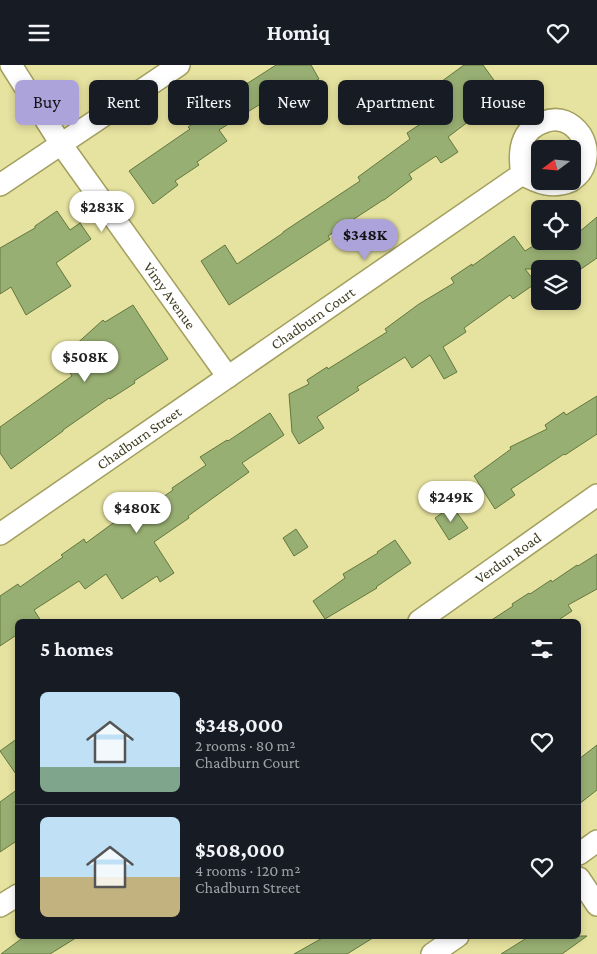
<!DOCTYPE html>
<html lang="en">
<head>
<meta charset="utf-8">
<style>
	body { margin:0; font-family:"Crimson Pro",serif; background:#242831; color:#f1f3f6; height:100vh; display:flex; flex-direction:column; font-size:19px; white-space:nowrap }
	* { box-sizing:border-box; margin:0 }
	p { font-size:16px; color:#9ea1a6 }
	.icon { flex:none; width:28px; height:28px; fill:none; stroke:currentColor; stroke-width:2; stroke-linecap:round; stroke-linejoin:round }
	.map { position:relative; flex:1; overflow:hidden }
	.sheet { position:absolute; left:15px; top:554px; width:566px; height:320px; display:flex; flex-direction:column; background:#171b24; border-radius:8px; box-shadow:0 2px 8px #0003 }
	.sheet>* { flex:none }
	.banner { position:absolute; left:15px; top:15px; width:568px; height:45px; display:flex; gap:10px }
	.needle { width:32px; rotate:254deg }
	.controls { position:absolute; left:531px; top:75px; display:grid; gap:10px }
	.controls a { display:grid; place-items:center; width:50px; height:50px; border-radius:8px; background:#171b24; box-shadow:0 2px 8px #0003; font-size:25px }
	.price { position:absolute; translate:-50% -42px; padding:0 11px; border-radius:18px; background:#fff; color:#222; font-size:16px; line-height:32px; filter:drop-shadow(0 1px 2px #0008) }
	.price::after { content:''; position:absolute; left:50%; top:30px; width:15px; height:11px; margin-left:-8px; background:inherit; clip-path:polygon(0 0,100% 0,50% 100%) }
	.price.selected { background:#aca3db; color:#111 }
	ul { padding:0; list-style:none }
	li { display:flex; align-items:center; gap:15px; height:125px; padding:0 25px }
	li+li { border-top:1px solid #363941 }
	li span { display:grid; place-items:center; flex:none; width:140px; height:100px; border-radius:8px; color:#555 }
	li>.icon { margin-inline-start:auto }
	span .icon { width:60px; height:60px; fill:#fffc; stroke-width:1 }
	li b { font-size:21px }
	h2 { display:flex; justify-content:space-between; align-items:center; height:60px; padding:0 25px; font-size:21px }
	.tag { padding:0 18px; border-radius:8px; background:#171b24; box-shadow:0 2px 8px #0003; font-size:18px; line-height:45px }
	.tag.selected { background:#aca3db; color:#111 }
	header { display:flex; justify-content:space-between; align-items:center; height:65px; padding:0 25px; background:#171b24; font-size:22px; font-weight:700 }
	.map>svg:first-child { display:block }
</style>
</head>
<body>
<header><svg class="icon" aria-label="menu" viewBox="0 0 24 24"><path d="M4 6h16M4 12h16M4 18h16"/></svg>Homiq<svg class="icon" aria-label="heart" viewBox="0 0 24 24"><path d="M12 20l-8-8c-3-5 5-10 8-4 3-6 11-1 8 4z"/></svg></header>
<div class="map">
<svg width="597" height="889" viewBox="0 0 597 889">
	<rect width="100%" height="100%" fill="#e6e29f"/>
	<g fill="#98af73" stroke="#63783e">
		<path d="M276 0H311L319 14 287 31 288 33 268 47 262 38 219 65 227 76 197 97 199 100 175 116 178 120 153 139 129 106 190 64 188 62 222 39 220 36Z"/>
		<path d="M464 0H483L501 25 476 40 481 47 448 72 458 87 441 98 436 91 409 109 412 114 384 135H383L328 171 330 174 229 240 201 196 225 180 237 199 283 168V167L360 116 358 112 410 74 407 68 437 48 423 30Z"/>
		<path d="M57 146 70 165 80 158 91 174 56 198 71 221 26 250 11 222 0 229V183L35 163V161Z"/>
		<path d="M597 152V193L581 204H525L536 218 513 234 510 230 464 263 466 267 443 282 457 307 444 314 430 290 412 303 405 292 357 322 359 325 317 352 324 363 299 379 292 367 289 329 309 319 307 315 327 302 328 304 387 267 385 264 419 239 454 218 451 213 472 199V201L514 171 525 186 541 176H572V173Z"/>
		<path d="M133 240 168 294 134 316 135 318 110 334 109 333 63 365V366L11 404 0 388V362L72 311 58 288 71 279 73 282 103 255 105 257Z"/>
		<path d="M597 331V369L565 390 564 389 511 424 515 430 495 444 474 411 511 384 510 382 547 364 545 360 564 347 566 350Z"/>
		<path d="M270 348 284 370 242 398 249 407 188 451 189 453 154 477 174 508 160 517 157 511 122 534 106 509 85 524 79 516 34 545 41 556H18V569L0 581V531L18 519 20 522 63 492 61 490 84 474 86 478 120 453 125 459 173 425 172 423 206 400 200 392 227 375 228 376Z"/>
		<path d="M452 441 468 463 449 475 435 453Z"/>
		<path d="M296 464 308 482 294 491 283 473Z"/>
		<path d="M395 475 411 498 376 522 377 523 325 554 313 536 345 513 343 509 378 488 377 487Z"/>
		<path d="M597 489V524L568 540 572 546 557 556H490L513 541 512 539 529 528 530 529 551 515 552 517 577 500 578 501Z"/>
		<path d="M18 673V712L0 686Z"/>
		<path d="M597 680V725L579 739V694Z"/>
		<path d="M18 724V775L0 787V737Z"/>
		<path d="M25 871H79L50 889H1Z"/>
		<path d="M326 871H376L347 889H294Z"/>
		<path d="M530 871H587L562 889H501Z"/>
	</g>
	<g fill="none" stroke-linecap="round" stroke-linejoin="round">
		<g stroke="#a39f5e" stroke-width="24">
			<g id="minor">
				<path id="s1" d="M11 0 61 79 228 312"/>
				<path d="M522 109C520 98 519 85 524 74 528 65 535 60 544 57 559 51 572 57 581 70 585 77 587 84 586 92 585 102 580 110 572 115"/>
				<path d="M522 109C538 118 553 124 571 116"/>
				<path d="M0 120 179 0"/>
				<path id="s2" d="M0 469 522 109"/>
				<path id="s3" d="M419 556 597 430"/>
				<path d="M579 789 597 776"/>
				<path d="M579 813 597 840"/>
				<path d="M0 841 18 830"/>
				<path d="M432 889 458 871"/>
			</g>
		</g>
		<use href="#minor" stroke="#fff" stroke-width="21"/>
	</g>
	<g text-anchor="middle" stroke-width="4.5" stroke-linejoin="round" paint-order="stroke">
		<g font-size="15" fill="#3f3d22" stroke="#e6e29f">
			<text dy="5" stroke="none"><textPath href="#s1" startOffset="280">Vimy Avenue</textPath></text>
			<text dy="5" stroke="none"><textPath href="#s2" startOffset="380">Chadburn Court</textPath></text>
			<text dy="5" stroke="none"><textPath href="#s2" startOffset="169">Chadburn Street</textPath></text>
			<text dy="5" stroke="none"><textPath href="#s3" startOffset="109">Verdun Road</textPath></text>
		</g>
	</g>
</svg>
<div class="controls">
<a><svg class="needle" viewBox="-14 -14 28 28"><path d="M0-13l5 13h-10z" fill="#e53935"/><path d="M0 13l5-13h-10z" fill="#9ea1a6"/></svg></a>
<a><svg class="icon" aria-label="locate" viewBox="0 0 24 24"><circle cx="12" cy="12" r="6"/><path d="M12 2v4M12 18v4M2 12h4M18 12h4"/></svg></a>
<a><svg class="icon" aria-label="layers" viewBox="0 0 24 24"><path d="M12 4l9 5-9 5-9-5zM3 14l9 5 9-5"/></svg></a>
</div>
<b class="price" style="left:102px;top:168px">$283K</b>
<b class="price selected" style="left:365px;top:196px">$348K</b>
<b class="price" style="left:85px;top:318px">$508K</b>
<b class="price" style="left:451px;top:458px">$249K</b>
<b class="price" style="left:137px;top:469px">$480K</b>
<div class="banner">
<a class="tag selected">Buy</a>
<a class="tag">Rent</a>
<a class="tag">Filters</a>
<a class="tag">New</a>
<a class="tag">Apartment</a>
<a class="tag">House</a>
</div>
<section class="sheet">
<h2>5 homes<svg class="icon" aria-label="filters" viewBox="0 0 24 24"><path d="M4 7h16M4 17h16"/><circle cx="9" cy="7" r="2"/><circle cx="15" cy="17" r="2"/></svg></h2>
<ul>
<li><span style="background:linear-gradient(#bfe0f5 75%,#7fa58c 0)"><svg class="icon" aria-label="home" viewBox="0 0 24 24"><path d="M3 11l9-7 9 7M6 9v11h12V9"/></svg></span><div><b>$348,000</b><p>2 rooms · 80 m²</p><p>Chadburn Court</p></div><svg class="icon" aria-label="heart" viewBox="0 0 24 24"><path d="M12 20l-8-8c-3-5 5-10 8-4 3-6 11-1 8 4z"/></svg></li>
<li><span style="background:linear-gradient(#bfe0f5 60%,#c2b280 0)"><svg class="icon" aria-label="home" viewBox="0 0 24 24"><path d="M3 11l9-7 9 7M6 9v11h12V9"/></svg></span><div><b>$508,000</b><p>4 rooms · 120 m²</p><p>Chadburn Street</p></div><svg class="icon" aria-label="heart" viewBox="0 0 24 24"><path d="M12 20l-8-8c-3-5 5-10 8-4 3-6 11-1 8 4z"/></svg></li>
</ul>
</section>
</div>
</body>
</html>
